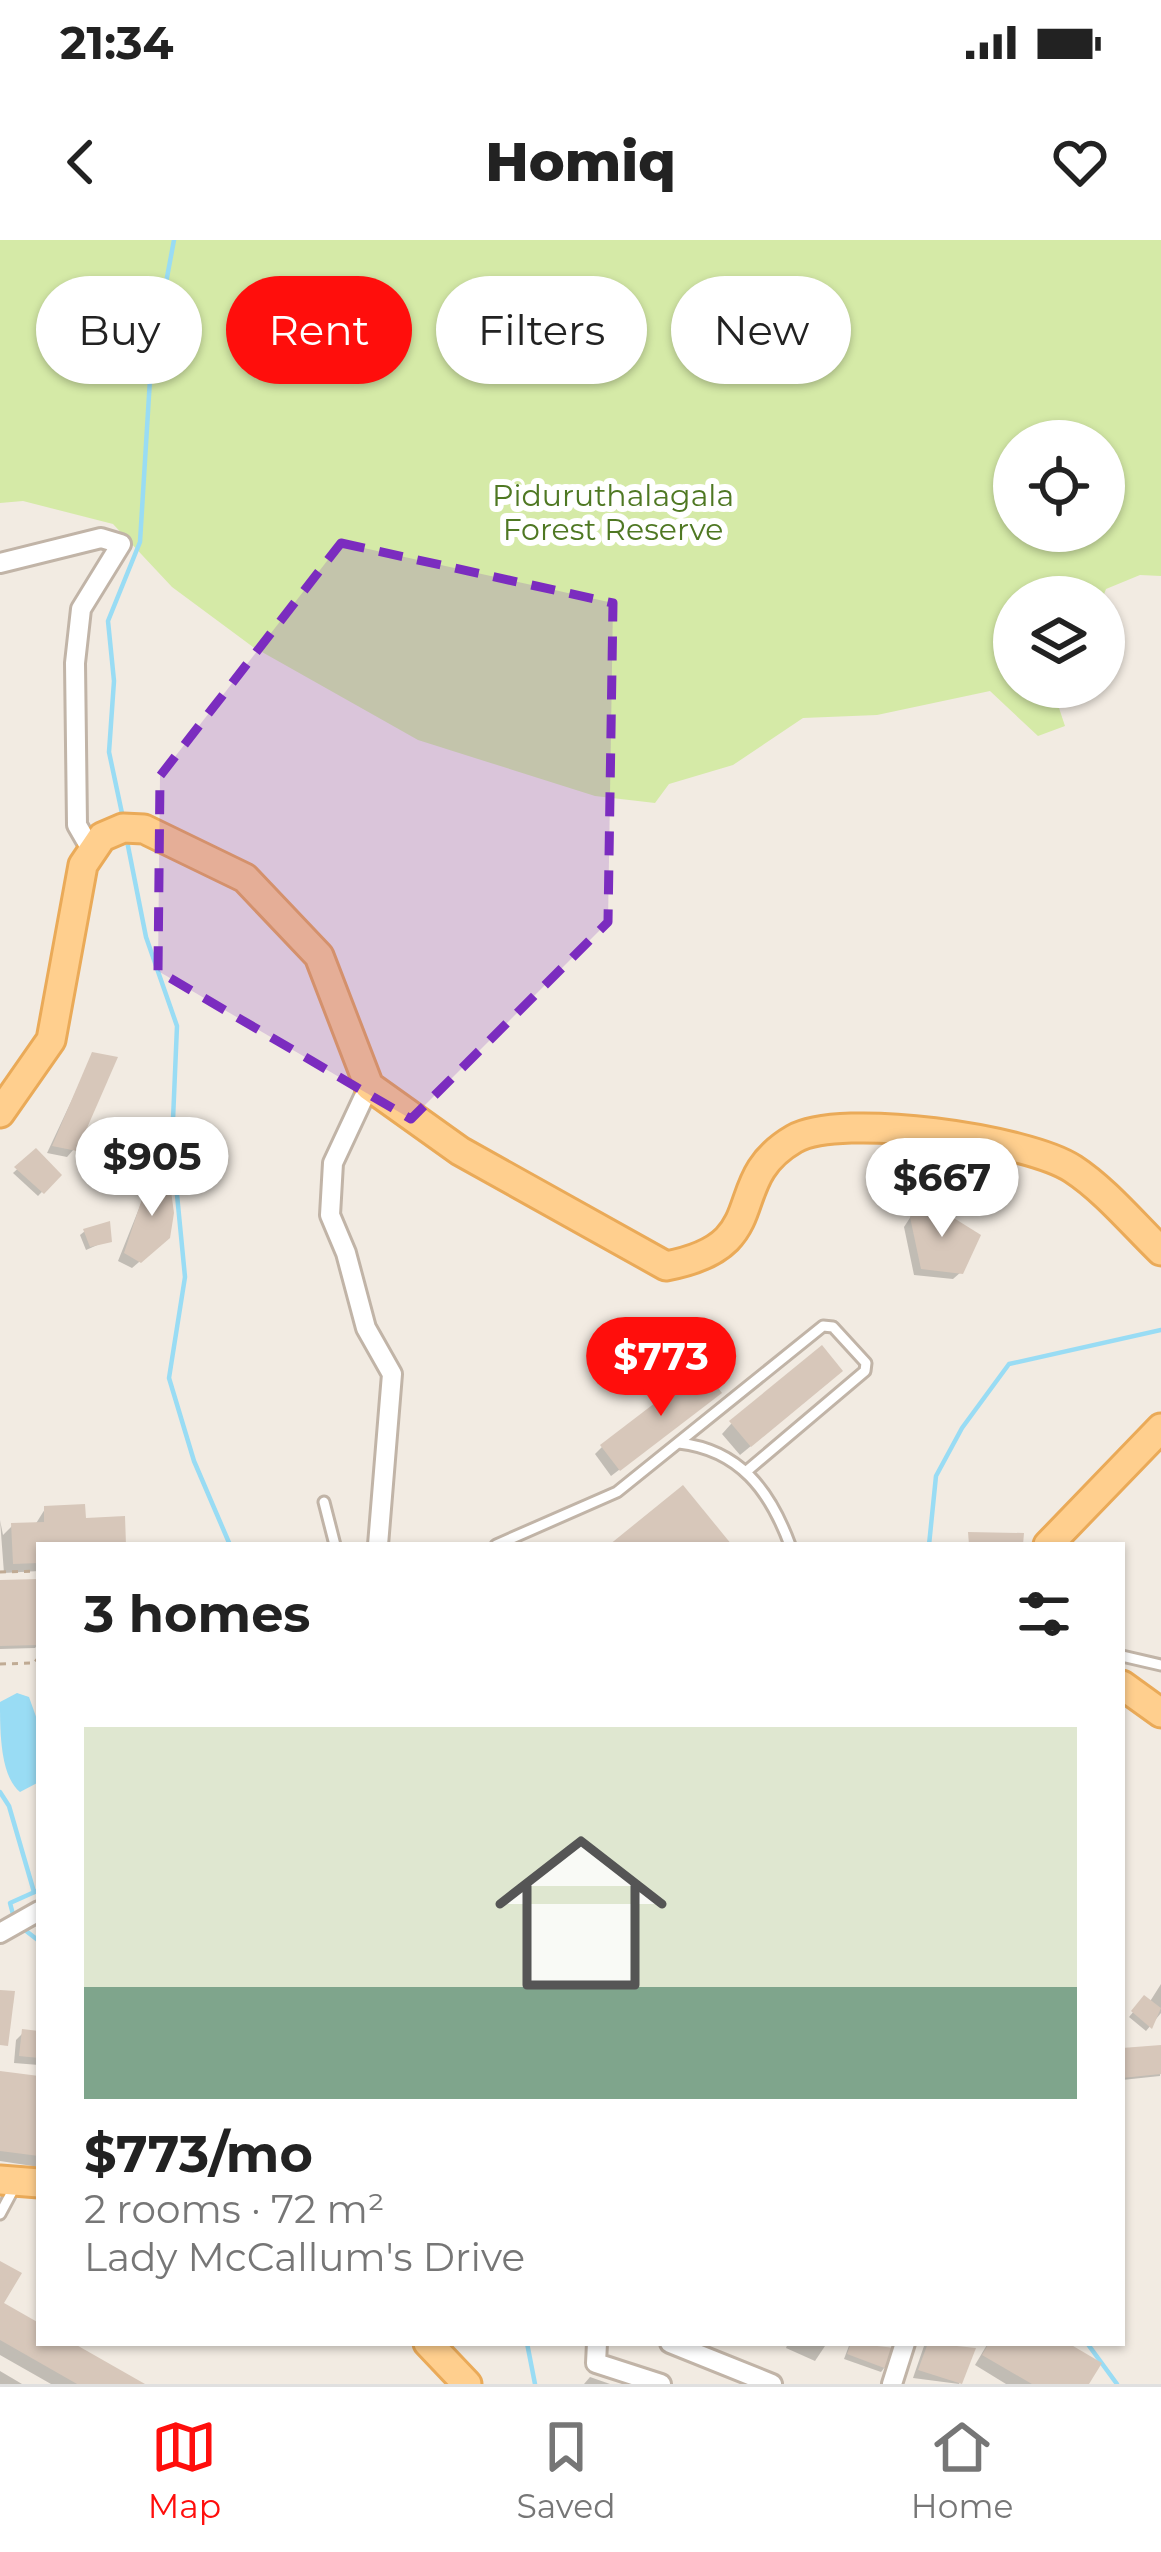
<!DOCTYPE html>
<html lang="en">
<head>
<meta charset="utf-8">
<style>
	body { margin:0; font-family:Montserrat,sans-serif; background:#f6f6f6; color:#222; height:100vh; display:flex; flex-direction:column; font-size:45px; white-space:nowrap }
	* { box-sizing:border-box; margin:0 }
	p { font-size:39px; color:#767676 }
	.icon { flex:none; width:66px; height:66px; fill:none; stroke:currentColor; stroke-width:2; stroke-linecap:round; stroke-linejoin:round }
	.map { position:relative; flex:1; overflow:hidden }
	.details { position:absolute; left:36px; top:1302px; width:1089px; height:804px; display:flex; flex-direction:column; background:#fff; border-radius:0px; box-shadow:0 3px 9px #0004 }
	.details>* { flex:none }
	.guide { position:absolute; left:36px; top:36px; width:1089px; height:108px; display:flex; gap:24px }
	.tools { position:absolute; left:993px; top:180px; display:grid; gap:24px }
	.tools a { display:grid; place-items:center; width:132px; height:132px; border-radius:50%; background:#fff; box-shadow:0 3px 9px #0004; font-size:60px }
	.price { position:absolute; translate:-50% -102px; padding:0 27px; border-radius:42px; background:#fff; color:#222; font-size:39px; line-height:78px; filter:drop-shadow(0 3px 6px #0008) }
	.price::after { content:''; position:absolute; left:50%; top:72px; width:36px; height:27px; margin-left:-18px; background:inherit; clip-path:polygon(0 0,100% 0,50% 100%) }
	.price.current { background:#ff0e0c; color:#fff }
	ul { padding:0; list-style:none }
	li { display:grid; align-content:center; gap:24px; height:636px; padding:0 48px }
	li+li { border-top:3px solid #e0e0e0 }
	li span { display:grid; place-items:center; height:372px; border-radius:0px; color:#555 }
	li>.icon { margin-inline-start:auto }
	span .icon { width:216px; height:216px; fill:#fffc; stroke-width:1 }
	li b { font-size:51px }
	h2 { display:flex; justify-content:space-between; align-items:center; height:144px; padding:0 48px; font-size:51px }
	.pill { padding:0 42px; border-radius:54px; background:#fff; box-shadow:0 3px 9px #0004; font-size:42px; line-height:108px }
	.pill.current { background:#ff0e0c; color:#fff }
	.status { display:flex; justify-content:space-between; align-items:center; height:84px; padding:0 60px; background:#fff; direction:ltr }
	.status svg { height:33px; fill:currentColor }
	header { display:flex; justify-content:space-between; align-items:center; height:156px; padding:0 48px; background:#fff; font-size:54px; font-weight:800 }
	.tabs { display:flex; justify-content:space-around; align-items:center; height:168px; border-top:3px solid #e0e0e0; background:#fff; font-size:33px; color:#767676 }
	.tabs a { display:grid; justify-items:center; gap:6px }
	.tabs .current { color:#ff0e0c }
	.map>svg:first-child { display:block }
</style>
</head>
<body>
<div class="status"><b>21:34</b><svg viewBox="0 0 49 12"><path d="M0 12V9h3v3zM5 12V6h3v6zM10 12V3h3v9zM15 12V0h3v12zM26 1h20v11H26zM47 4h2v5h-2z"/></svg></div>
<header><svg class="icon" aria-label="back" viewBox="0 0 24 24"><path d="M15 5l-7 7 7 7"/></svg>Homiq<svg class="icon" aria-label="heart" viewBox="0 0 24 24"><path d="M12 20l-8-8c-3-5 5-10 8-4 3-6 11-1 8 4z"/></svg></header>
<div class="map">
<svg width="1161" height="2144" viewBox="0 0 1161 2144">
	<rect width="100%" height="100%" fill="#f2ebe2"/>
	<path fill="#d5eaa7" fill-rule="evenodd" d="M0 0H1161V336L1140 335 1106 349 1103 357H1014V447H1062L1056 459 1065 486 1038 496 990 451 877 475 803 478 733 525 669 544 655 563 595 556 418 500 253 407 172 347 113 284 23 261 0 263ZM1014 201H1104V291H1014Z"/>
	<path fill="#99dcf4" d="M17 1453 29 1457 39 1485V1542L20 1552C0 1536 0 1491 0 1462Z"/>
	<g fill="#0003">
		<path d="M93 815 74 909 67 917 47 913Z"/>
		<path d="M36 912 58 935 38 956 13 933Z"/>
		<path d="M152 936 159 1005 132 1028 118 1021Z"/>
		<path d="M921 961 961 1032 953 1039 914 1035 904 987Z"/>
		<path d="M85 991 109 1000 86 1010 80 995Z"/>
		<path d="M830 1141 740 1215 722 1194 731 1184Z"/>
		<path d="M711 1160 611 1236 595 1214 602 1207Z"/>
		<path d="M45 1269 83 1281 123 1305H39V1331L4 1333 0 1280 3 1295 12 1286 35 1285Z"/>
		<path d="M0 1343 39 1404 35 1408 0 1409Z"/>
		<path d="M1161 1744V1773L1146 1791 1129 1777 1144 1759 1149 1763Z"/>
		<path d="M23 1793 39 1794V1825L14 1823 16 1800Z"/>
		<path d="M1161 1808 1160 1836 1122 1840V1811Z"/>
		<path d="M0 1834 39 1840V1927L0 1921Z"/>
		<path d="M0 2024V2064L39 2087V2103H67L139 2144H51L0 2115Z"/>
		<path d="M788 2103H827L815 2121 786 2108Z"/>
		<path d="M850 2103 891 2110 885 2127 881 2132 844 2119Z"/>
		<path d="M925 2103 972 2109 959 2144 913 2138Z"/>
		<path d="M988 2103H1062L1085 2144H1006L975 2125Z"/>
		<path d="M0 2131 22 2144H0Z"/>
		<path d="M590 2137 610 2144H584Z"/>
	</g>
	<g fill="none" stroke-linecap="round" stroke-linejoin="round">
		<g stroke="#99dcf4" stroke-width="4.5">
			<path d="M123 578 109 512 114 441 108 381 140 302 151 123 174 0"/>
			<path d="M127 601 146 697 177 786 172 903 185 1037 169 1138 194 1221 230 1305"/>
			<path d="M929 1305 936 1236 962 1188 1009 1124 1161 1090"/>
			<path d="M0 1552 9 1566 34 1652"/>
			<path d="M14 1678 10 1663 39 1650"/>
			<path d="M21 1687 39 1701"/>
			<path d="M527 2103 535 2144"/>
			<path d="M1087 2103 1117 2144"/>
		</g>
	</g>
	<g fill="#d7c7ba">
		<path d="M92 812 118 817 77 911 52 906Z"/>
		<path d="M36 908 62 935 44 954 14 927Z"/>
		<path d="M151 932 169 936 174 973 170 998 141 1023 124 1013Z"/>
		<path d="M920 957 981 995 963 1034 921 1029 910 977Z"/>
		<path d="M110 981 112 1002 90 1007 83 989Z"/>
		<path d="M822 1105 843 1131 751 1207 729 1181Z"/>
		<path d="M702 1127 722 1153 620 1231 600 1205Z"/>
		<path d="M683 1245 732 1305H609Z"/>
		<path d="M85 1264 86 1278 125 1276 126 1305H39V1323L13 1324 11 1283 44 1282V1266Z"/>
		<path d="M968 1292 1024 1293 1023 1305H969Z"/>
		<path d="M39 1339V1405L0 1406V1340Z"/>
		<path d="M0 1750 15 1751 8 1806 0 1805Z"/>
		<path d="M1144 1755 1161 1768 1152 1789 1131 1771Z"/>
		<path d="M22 1789 39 1791V1818L19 1816Z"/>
		<path d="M1161 1805V1834L1122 1838V1808Z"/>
		<path d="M0 1831 39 1836V1916L0 1911Z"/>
		<path d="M0 2021 22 2033 4 2063 39 2083V2103H73L145 2144H77L0 2100Z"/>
		<path d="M851 2103 895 2108 887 2129 847 2114Z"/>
		<path d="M928 2103 976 2108 962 2144 918 2130Z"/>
		<path d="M989 2103H1068L1102 2123 1089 2144H1032L982 2115Z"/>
	</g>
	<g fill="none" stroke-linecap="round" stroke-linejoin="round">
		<g stroke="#c1b4a7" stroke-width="15">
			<g id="lane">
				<path d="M679 1203C740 1210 770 1251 790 1305"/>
				<path d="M324 1262 335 1305"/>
				<path d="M496 1305 617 1252 823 1086 833 1087 866 1123 865 1131 748 1230"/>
				<path d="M1122 1416 1161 1425"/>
				<path d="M0 1974 15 1946"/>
			</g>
		</g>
		<g stroke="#c1b4a7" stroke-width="24">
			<g id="street">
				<path d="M0 323 101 298 121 304 81 369 75 423 77 585 92 611"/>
				<path d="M369 846 333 923 330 975 346 1013 366 1088 392 1134 378 1305"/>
				<path d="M0 1693 39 1671"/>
				<path d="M597 2103 596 2123 661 2144"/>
				<path d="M670 2103 772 2144"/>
				<path d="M892 2144 905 2103"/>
			</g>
		</g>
		<g stroke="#eaaa58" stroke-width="33">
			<g id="primary">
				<path d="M0 873 51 800 83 625 102 597 123 588 144 589 245 638 319 716 369 846 460 911 666 1026C777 1005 720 942 794 899 841 872 1028 899 1073 929 1105 950 1133 984 1161 1011"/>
				<path d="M1048 1305 1161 1188"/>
				<path d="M1122 1445 1161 1473"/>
				<path d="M0 1940 39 1943"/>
				<path d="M428 2103 467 2144"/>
			</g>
		</g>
		<g stroke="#c0ab94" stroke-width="3" stroke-dasharray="6 6" stroke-linecap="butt">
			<path d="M0 1332 39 1331"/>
			<path d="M0 1424 34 1423 39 1417"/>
		</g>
		<use href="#lane" stroke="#fff" stroke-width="9"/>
		<use href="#street" stroke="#fff" stroke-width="18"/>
		<use href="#primary" stroke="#ffcf8e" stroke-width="27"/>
	</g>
	<path fill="#7b2cbf" fill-opacity="0.2" stroke="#7b2cbf" stroke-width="9" stroke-dasharray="24 15" stroke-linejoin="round" d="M341 303 613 363 608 682 411 879 158 731 160 536Z"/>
	<g text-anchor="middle" stroke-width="12" stroke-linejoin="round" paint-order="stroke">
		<g font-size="30" fill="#4f7823" stroke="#fff">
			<text x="613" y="266">Piduruthalagala<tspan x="613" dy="34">Forest Reserve</tspan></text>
		</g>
	</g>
</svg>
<div class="tools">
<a><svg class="icon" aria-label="locate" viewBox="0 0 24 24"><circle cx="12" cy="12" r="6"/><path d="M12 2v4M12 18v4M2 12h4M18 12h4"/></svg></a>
<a><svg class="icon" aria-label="layers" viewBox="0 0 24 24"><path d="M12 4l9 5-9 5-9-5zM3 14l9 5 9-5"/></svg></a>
</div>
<b class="price" style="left:152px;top:979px">$905</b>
<b class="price" style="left:942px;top:1000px">$667</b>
<b class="price current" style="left:661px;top:1179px">$773</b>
<div class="guide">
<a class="pill">Buy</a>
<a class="pill current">Rent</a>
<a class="pill">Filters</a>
<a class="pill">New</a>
</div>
<section class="details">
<h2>3 homes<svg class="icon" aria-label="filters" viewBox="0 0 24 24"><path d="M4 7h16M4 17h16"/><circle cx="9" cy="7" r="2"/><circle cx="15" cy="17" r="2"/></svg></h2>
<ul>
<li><span style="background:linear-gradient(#dfe7d0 70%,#7fa58c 0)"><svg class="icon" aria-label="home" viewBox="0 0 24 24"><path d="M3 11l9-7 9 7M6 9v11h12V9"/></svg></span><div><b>$773/mo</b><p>2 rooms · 72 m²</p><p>Lady McCallum's Drive</p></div></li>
</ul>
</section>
</div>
<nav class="tabs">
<a class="current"><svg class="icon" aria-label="map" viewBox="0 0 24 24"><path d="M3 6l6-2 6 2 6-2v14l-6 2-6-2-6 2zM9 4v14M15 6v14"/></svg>Map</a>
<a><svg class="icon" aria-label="saved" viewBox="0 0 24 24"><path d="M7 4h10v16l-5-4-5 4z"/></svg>Saved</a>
<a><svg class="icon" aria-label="home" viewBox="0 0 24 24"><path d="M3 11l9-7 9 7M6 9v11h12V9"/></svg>Home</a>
</nav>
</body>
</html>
